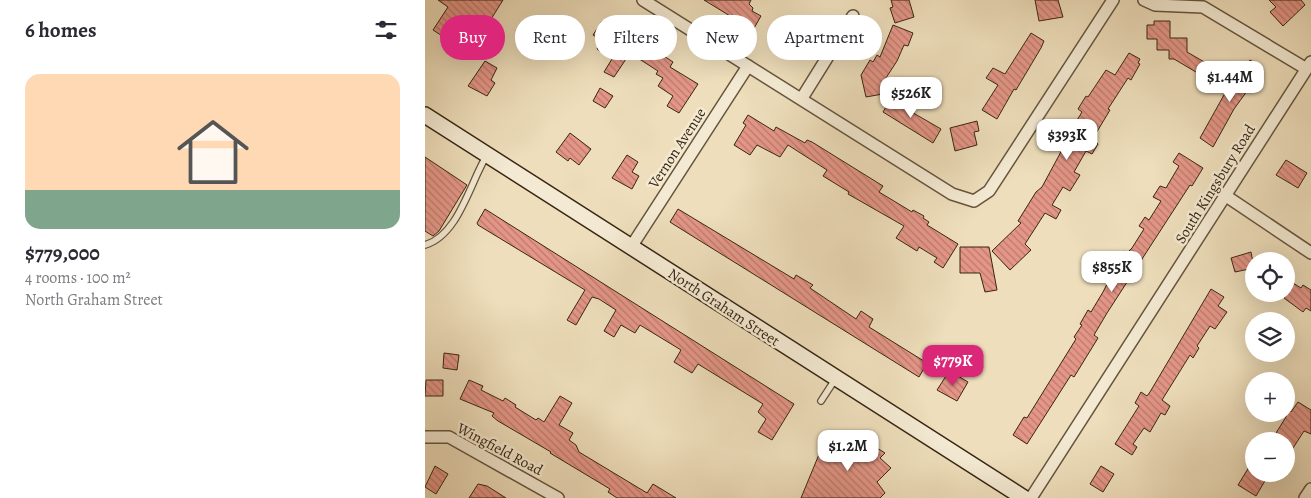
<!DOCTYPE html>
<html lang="en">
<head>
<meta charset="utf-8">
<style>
	body { margin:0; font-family:Alegreya,serif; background:#f2f2f3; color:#2b2b33; height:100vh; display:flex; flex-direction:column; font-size:19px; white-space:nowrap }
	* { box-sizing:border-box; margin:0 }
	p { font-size:16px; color:#7c7c81 }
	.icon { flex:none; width:28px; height:28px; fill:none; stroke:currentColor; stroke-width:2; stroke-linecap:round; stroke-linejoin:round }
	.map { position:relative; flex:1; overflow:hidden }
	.drawer { display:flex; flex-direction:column; background:#fff; width:425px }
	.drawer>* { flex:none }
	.hud { position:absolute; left:15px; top:15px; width:475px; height:45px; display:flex; gap:10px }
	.controls { position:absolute; left:820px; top:252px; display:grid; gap:10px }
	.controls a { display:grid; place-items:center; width:50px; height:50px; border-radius:50%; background:#fff; box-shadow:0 5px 20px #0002; font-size:25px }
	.price { position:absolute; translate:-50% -42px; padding:0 11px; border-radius:10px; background:#fff; color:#222; font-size:16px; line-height:32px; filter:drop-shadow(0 1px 2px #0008) }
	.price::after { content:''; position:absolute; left:50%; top:30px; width:15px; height:11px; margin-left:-8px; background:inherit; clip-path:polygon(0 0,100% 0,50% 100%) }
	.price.selected { background:#db2777; color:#fff }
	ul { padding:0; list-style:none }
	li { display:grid; align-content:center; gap:10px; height:265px; padding:0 25px }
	li span { display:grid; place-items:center; height:155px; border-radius:15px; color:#555 }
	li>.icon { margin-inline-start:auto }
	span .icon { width:90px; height:90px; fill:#fffc; stroke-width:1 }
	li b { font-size:21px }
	h2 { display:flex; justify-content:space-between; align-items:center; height:60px; padding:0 25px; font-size:21px }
	.chip { padding:0 18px; border-radius:22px; background:#fff; box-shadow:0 5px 20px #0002; font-size:18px; line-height:45px }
	.chip.selected { background:#db2777; color:#fff }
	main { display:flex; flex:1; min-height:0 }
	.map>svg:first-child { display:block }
</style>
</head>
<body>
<main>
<section class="drawer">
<h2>6 homes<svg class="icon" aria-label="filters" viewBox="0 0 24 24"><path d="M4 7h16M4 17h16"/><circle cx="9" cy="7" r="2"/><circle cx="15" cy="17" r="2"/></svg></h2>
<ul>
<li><span style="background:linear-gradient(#ffd9b3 75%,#7fa58c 0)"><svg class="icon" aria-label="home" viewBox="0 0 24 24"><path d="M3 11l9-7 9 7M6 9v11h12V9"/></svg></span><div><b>$779,000</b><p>4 rooms · 100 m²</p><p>North Graham Street</p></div></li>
</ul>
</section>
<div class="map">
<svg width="886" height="498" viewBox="0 0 886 498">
	<defs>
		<pattern id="building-back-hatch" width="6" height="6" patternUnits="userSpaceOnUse" patternTransform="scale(1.25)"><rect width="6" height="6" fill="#e59687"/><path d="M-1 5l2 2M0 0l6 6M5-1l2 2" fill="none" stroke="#ba7a6d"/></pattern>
	</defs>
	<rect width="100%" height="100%" fill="#eedebb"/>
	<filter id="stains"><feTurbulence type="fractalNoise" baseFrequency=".004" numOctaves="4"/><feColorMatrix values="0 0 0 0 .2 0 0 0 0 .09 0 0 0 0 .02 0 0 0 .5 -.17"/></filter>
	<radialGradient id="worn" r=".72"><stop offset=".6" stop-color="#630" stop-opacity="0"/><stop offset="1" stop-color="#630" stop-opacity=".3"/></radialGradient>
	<g fill="url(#building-back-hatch)" stroke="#372613">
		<path d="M13 0H78L58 32 36 17 22 39 8 30 23 7Z"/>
		<path d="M279 0H326L324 4 328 8 327 11 336 16 328 30Z"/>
		<path d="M466 0H484L489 17 470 23 465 8 468 7Z"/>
		<path d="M610 0H633L638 17 614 21Z"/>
		<path d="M844 0H876L880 5 858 26 845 12 851 7Z"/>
		<path d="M370 19 373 34 351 40 348 24Z"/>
		<path d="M177 21 184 26 187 22 248 62 245 67 273 84 254 113 242 106 248 96 233 86 238 78 231 74 233 71 205 53 189 77 179 72 187 59 172 49 177 40 168 35Z"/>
		<path d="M729 21H745V38H762V52L788 67 781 78 749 59H744V50H732V39H722V25H729Z"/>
		<path d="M468 25 488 33 483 46 479 45 472 61 457 84 469 92 441 97 436 75 445 60 448 62 452 55 455 57Z"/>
		<path d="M606 33 619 41 616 48 591 90 589 89 572 119 557 110 573 85 561 78 568 68 580 74Z"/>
		<path d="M704 53 715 59 713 63 715 64 706 80 703 78 683 109 685 110 667 140 673 144 667 154 661 151 649 172 655 175 645 191 638 187 627 205 636 210 631 219 620 213 600 244 606 250 585 270 567 251 596 223 593 221 611 192 617 187 638 148 635 146 638 140 636 139 642 128 646 130 657 112 653 109 661 96 663 97 681 70 690 75Z"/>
		<path d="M825 60 838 69 809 109 788 147 775 138 804 86 808 88Z"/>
		<path d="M60 61 72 68 66 80 70 83 62 96 43 86Z"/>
		<path d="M175 88 188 96 180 108 168 101Z"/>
		<path d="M470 92 482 100 478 107 516 129 508 143 458 112Z"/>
		<path d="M323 115 349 131 351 127 380 143 382 140 387 142 458 186 454 192 487 212 488 210 499 216 498 218 504 222 502 225 533 244 518 268 509 262 512 258 494 247 492 251 471 238 479 226 423 194 424 192 398 176 402 170 363 145 355 157 332 145 325 155 309 145 321 125 318 123Z"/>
		<path d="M552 121 554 131 549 132 552 145 530 151 525 128Z"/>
		<path d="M145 133 166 149 154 165 145 158 143 161 131 152Z"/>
		<path d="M754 153 778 168 767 186 765 185 682 313 669 335 673 338 649 377 646 375 602 444 588 435 599 417 602 418 651 339 649 337 657 325 655 324 663 310 666 312 678 292 699 251 702 253 707 248 719 229 714 226 720 217 724 220 736 201 728 197 735 186 741 188 754 166 748 162Z"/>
		<path d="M202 155 213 162 207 172 214 176 207 189 187 178Z"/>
		<path d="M0 157 42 185 14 231 8 236 0 231Z"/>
		<path d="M861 160 882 173 873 188 851 175Z"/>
		<path d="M60 209 369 404 347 440 333 432 341 419 333 412 338 404 273 364 267 373 249 362 256 350 215 325 210 333 196 325 189 337 179 331 191 310 174 299 167 297 151 325 142 320 160 290 53 225 52 223Z"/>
		<path d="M253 209 369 279 371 275 388 285 385 288 431 319 436 311 448 319 444 327 502 363 494 377 248 224 245 222Z"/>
		<path d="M535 247H564L572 290 560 292 555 273H535Z"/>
		<path d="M826 252 829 268 810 272 806 258Z"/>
		<path d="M868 283 876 288 878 285 886 290V311L881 308 878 312 859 298Z"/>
		<path d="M786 289 799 297 793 306 802 312 790 329 785 326 772 346 774 348 768 358 765 355 737 400 745 406 740 415 736 413 725 432 719 428 708 444 712 447 707 455 690 444 714 406 710 403 716 392 722 396 725 392Z"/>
		<path d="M19 353 34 355 32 370 18 368Z"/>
		<path d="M528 373 543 382 532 401 512 390 521 376 525 378Z"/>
		<path d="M1 380H18V396H0Z"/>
		<path d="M44 380 58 386 56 390 78 401 80 398 91 405 90 407 111 420 113 418 119 422 135 396 147 403 134 425 148 433 144 440 151 445 154 452 222 493 228 484 251 498H192L183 492 185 489 125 453 126 452 73 421 67 416 69 413 35 399Z"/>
		<path d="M873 402 886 410V434L879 431 861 459V441H846L861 417V408L866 412Z"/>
		<path d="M415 435 428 441 431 435 460 453 455 458 466 468 452 482 460 493 455 498H376L395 452 407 454Z"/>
		<path d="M829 459V474H844L831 496 813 485Z"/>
		<path d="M10 466 23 474 11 494 0 487Z"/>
		<path d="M676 466 689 474 678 492 665 484Z"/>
		<path d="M53 484 62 486 81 498H44Z"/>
	</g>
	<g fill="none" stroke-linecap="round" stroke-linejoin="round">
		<g stroke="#65543d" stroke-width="8">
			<g id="lane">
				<path d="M0 245C34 235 45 182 62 155"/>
				<path d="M396 401 411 378"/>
			</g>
		</g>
		<g stroke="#65543d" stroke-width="14">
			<g id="street">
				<path d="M218 0 527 194 549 201 564 191 688 0"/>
				<path d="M719 0 730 5 778 7 880 68"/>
				<path d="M377 98 428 16"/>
				<path d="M801 196 886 253"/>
				<path d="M206 247 323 66"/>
				<path d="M0 437H24L133 498"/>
				<path d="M606 498 886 62"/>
				<path d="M880 498 886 489"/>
			</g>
		</g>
		<g stroke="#372613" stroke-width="18">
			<path id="secondary" d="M0 115 599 498"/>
		</g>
		<use href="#lane" stroke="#f4ead3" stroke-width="5.5"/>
		<use href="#street" stroke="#f4ead3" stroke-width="11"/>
		<use href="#secondary" stroke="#f4ead3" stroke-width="15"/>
	</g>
	<g text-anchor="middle" stroke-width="5" stroke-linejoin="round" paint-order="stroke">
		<g font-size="15" fill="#372613" stroke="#f4ead3">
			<text transform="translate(252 148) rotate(-57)" y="5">Vernon Avenue</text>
			<text transform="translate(790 184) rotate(-58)" y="5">South Kingsbury Road</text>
			<text transform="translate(299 307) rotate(33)" y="5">North Graham Street</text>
			<text transform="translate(75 449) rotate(28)" y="5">Wingfield Road</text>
		</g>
	</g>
	<rect width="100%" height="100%" filter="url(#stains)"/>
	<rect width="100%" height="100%" fill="url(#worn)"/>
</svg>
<div class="controls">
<a><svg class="icon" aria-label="locate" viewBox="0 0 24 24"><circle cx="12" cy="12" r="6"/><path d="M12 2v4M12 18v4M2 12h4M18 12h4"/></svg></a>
<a><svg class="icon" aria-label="layers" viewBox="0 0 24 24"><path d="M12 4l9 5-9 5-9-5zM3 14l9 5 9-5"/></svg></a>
<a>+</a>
<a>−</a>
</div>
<b class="price" style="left:805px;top:103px">$1.44M</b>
<b class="price" style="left:486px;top:119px">$526K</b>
<b class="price" style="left:642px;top:161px">$393K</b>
<b class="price" style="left:687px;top:293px">$855K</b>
<b class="price selected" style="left:528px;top:387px">$779K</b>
<b class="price" style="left:423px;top:472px">$1.2M</b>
<div class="hud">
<a class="chip selected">Buy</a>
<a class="chip">Rent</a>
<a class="chip">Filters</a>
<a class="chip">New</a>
<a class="chip">Apartment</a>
</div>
</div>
</main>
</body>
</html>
